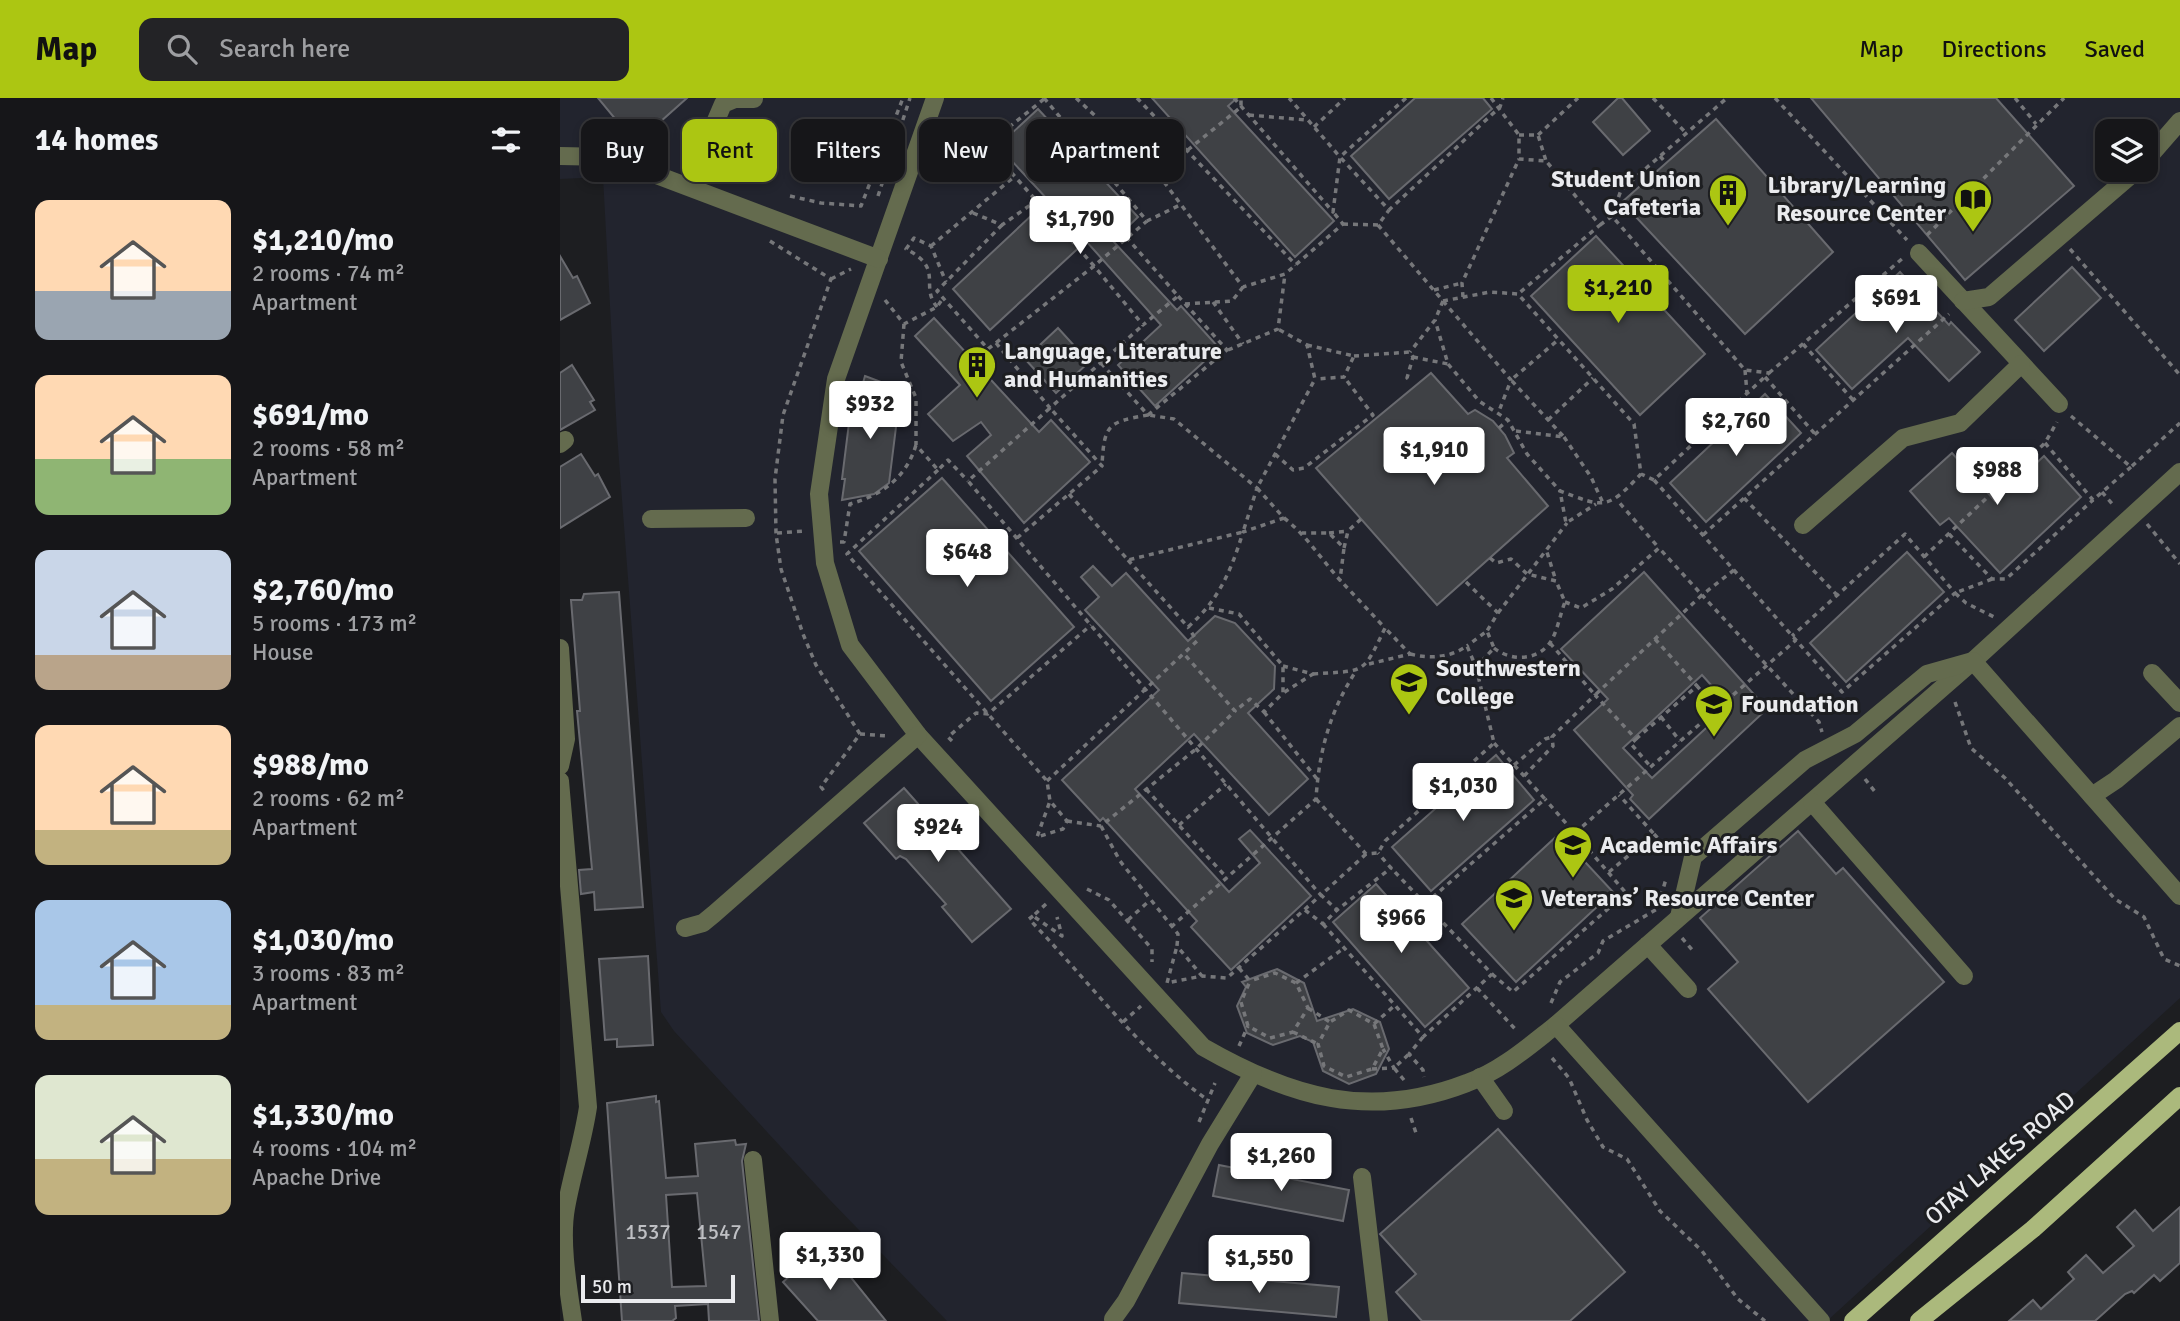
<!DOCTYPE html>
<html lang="en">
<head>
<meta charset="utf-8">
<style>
	body { margin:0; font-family:Signika,sans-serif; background:#232326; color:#f1f3f6; height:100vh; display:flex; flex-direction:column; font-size:26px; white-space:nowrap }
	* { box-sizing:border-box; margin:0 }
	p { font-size:23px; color:#9e9fa2 }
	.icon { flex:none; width:38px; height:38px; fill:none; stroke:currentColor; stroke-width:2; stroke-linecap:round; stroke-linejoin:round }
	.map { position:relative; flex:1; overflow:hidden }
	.side { display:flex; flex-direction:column; background:#161619; width:560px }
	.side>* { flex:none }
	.top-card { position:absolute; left:21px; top:21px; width:665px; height:63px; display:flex; gap:14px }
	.fabs { position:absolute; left:1535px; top:21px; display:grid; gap:14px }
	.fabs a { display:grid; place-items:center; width:63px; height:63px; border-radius:14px; background:#161619; box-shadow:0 4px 10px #0003,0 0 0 2px #353538; font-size:35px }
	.scale { position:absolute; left:21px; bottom:18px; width:154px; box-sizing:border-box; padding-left:7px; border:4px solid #eaebee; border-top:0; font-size:19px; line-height:24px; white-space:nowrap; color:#eaebee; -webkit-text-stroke:5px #1d1e21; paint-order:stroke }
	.price { position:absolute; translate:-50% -60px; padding:0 16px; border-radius:7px; background:#fff; color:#222; font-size:23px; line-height:46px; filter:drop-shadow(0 2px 4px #0008) }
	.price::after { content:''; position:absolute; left:50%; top:42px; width:21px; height:16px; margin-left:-10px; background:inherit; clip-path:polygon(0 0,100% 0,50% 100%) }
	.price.current { background:#acc612; color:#111 }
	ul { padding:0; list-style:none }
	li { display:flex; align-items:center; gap:21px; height:175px; padding:0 35px }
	li span { display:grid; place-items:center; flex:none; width:196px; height:140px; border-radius:14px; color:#555 }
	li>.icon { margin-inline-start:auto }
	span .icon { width:84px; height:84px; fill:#fffc; stroke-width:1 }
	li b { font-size:30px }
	h2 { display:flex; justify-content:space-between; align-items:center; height:84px; padding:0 35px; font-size:30px }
	.tag { padding:0 24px; border-radius:14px; background:#161619; box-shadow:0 4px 10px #0003,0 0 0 2px #353538; font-size:24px; line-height:63px }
	.tag.current { background:#acc612; color:#111 }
	header { display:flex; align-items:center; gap:42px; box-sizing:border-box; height:98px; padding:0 35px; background:#acc612; color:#111 }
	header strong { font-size:33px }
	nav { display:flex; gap:38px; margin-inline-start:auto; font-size:24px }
	.search { width:490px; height:63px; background:#232326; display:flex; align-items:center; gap:18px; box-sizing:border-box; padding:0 24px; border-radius:14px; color:#9e9fa2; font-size:26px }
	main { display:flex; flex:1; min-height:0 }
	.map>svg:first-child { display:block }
</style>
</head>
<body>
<header>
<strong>Map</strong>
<div class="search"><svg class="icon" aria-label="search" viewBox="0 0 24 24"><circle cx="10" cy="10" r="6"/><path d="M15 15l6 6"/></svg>Search here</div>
<nav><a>Map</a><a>Directions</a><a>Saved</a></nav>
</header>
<main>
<section class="side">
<h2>14 homes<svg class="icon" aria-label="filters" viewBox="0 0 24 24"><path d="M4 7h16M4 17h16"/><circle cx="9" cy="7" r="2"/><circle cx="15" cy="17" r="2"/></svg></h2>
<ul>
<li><span style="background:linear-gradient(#ffd9b3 65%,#9aa5b1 0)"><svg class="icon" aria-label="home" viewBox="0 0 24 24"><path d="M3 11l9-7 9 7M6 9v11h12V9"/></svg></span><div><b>$1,210/mo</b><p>2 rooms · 74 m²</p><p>Apartment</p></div></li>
<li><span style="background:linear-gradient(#ffd9b3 60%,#8fb573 0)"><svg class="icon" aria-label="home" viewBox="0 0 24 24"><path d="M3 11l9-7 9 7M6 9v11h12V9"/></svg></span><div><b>$691/mo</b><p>2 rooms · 58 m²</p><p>Apartment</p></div></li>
<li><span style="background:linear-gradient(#c9d6e8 75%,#b9a48a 0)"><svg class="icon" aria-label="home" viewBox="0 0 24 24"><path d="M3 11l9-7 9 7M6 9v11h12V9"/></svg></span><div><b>$2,760/mo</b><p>5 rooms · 173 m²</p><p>House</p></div></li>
<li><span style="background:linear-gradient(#ffd9b3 75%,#c2b280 0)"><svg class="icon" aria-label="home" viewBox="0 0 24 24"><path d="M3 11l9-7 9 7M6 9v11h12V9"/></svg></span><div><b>$988/mo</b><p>2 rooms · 62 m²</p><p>Apartment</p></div></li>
<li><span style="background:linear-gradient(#a9c7e8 75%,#c2b280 0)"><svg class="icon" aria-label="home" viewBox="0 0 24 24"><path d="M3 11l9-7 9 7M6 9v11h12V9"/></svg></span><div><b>$1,030/mo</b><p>3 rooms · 83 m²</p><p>Apartment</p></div></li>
<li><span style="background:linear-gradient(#dfe7d0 60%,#c2b280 0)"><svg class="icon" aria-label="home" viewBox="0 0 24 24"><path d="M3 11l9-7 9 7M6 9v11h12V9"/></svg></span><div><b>$1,330/mo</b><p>4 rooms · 104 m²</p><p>Apache Drive</p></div></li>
</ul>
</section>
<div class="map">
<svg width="1620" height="1223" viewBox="0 0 1620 1223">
	<rect width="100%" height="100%" fill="#1d1e21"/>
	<path fill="#22242e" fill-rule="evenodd" d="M0 0H1620V900L1267 1223H387L269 1101 114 933 101 914 57 336 43 79 0 81ZM1547 33H1586V72H1547Z"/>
	<g fill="#3f4145" stroke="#696a6f" stroke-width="2" fill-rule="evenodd">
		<path d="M38 0H127L91 32 86 26 71 40Z"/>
		<path d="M592 0H677L668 8 774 123 735 159Z"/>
		<path d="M855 0H923L932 11 829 101 791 58Z"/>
		<path d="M1058 0H1062L1090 33 1063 57 1033 24Z"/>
		<path d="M1251 0H1436L1514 88 1405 182Z"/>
		<path d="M478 11 578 119 553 143 617 212 621 208 659 250 595 308 558 267 601 227 526 143 430 232 393 191 488 102 438 48Z"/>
		<path d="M1156 21 1273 154 1185 236 1062 104Z"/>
		<path d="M1036 138 1145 256 1080 317 971 198Z"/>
		<path d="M0 158 13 180 17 178 30 205 0 222Z"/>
		<path d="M1512 169 1541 200 1484 253 1455 222Z"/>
		<path d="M1340 174 1389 227 1391 224 1420 254 1389 283 1348 240 1292 291 1256 252Z"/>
		<path d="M374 220 479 334 491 322 530 364 464 425 407 358 431 337 421 324 393 343 368 316 400 287 355 238Z"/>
		<path d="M498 230 529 264 496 295 465 261Z"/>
		<path d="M12 267 34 302 30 304 35 312 0 332V275Z"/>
		<path d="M871 275 908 316 915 312 933 323 945 337 954 355 947 360 988 408 877 507 756 370Z"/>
		<path d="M305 278 345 293 322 313 336 329 329 385 314 396 282 402 285 381H282L290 317 294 316Z"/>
		<path d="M1205 296 1241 335 1146 424 1110 385Z"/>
		<path d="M1392 355 1435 403 1484 358 1521 399 1440 475 1389 420 1380 427 1350 393Z"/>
		<path d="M21 356 35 378 38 376 50 399 0 430V369Z"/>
		<path d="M382 380 514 529 431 603 299 453Z"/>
		<path d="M1347 454 1384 494 1286 584 1250 545Z"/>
		<path d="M533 468 552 488 566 475 628 543 655 518 675 525 715 568 714 591 688 615 748 681 709 717 634 636 575 691 669 794 700 765 679 741 690 732 751 798 671 872 631 829 637 823 543 720 540 723 502 682 599 592 525 512 539 499 521 479Z"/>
		<path d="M1084 474 1207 611 1089 721 1070 701 1073 697 1014 632 1048 601 1001 551ZM1142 577 1170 608 1092 680 1063 650Z"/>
		<path d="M59 494 83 809 35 812 34 794 21 796 19 772 32 771 17 613H20L11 502H22L24 496Z"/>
		<path d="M936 657 974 702 871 793 832 749Z"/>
		<path d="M344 690 451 811 412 844 382 809 386 806 346 761 340 758 336 761 304 725Z"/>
		<path d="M1238 733 1276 776 1283 770 1384 884 1248 1004 1148 891 1178 864 1140 820Z"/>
		<path d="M999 736 1053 794 956 884 902 826Z"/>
		<path d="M816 786 909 890 865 929 773 824Z"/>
		<path d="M88 858 93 947 57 949V941L45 942 39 861Z"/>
		<path d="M717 871 744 885 757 923 793 911 820 924 829 951 816 976 789 986 763 973 753 944 740 938 713 947 687 935 677 908 686 889 682 884Z"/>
		<path d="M96 998V1004L99 1003 106 1080 138 1078 135 1046 175 1042 176 1047 186 1046 182 1063 199 1223H149L148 1206 115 1208 116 1220 112 1223H62L47 1005ZM137 1095 146 1188 112 1189 106 1097Z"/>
		<path d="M938 1031 1065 1174 1010 1223H862L836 1194 856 1176 820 1136Z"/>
		<path d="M659 1067 789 1092 783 1123 653 1098Z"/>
		<path d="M1620 1109V1165L1600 1183 1594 1177 1574 1195 1572 1193 1565 1196 1535 1223H1449L1473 1202 1481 1211 1514 1181 1508 1174 1526 1157 1543 1175 1574 1148 1557 1129 1575 1112 1593 1133Z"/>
		<path d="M261 1150 282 1174 285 1172 326 1223H258L223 1184Z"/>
		<path d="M622 1175 779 1189 776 1219 619 1205Z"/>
	</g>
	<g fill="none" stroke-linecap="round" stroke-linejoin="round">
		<g stroke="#76777a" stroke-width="3.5" stroke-dasharray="5 5" stroke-linecap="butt">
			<path d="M484 0 587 123 620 107"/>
			<path d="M516 0 598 76 681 9V0"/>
			<path d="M577 0 736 167"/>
			<path d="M674 0 773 114 780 59 729 0"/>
			<path d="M846 0 780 59 829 112 940 9 943 0"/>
			<path d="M931 0 959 37V61L986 63 1040 127 958 196"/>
			<path d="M1093 0 1126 35"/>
			<path d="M1215 0 1347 142"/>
			<path d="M1455 0 1476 26"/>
			<path d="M484 1 427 47 534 168 587 123"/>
			<path d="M689 17 746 22"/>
			<path d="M754 29 785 0"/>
			<path d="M959 37H978L986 63"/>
			<path d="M978 37 1018 0"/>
			<path d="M1100 58 1106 65"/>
			<path d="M598 76 683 189 725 176 783 126 773 114"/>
			<path d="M230 98 261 105 301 108 343 0"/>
			<path d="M318 98 350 0"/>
			<path d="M413 115 442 127 476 103"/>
			<path d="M1052 118 1061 92 1167 0"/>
			<path d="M783 126 818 127 829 112"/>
			<path d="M442 127 377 193 428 251 534 168 583 227 618 198 567 140"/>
			<path d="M818 127 883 203 875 222 850 254"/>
			<path d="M1040 127 1052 118 1185 272 1209 275 1094 382 1081 376"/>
			<path d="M1367 137 1504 0"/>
			<path d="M210 143 271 181 223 317 215 381 216 436 221 471 243 536 256 567 300 636 261 689 265 694"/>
			<path d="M371 148 455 78"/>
			<path d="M1510 151 1620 277"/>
			<path d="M271 181 291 171"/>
			<path d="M874 192 902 185"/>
			<path d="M903 199 902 185 959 61"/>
			<path d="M325 202 344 226 377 209 383 200"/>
			<path d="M883 203 930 194 958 196 1074 326 1081 376C1047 412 1045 410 1000 393L1006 425 1036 406"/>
			<path d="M883 203 951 282 939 313"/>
			<path d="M653 204 683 246"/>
			<path d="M625 206 672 203 683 189"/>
			<path d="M377 209C359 187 385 171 346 151L354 140 371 148 386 184"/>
			<path d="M344 226 341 264 356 300V347L378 372 388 362 408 383"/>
			<path d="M436 245 490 310 583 227"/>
			<path d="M1243 246 1293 302"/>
			<path d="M747 247 794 258 784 279 756 281"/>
			<path d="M668 252 718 231 725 176"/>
			<path d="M794 258 850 254 853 259 847 280 850 282"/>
			<path d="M853 259 888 266 875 222"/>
			<path d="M541 265 588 317C548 324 544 326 542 368"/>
			<path d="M888 266 919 303 948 322 967 356 1000 393"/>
			<path d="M1185 272 1187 295"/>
			<path d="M1209 275 1343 160"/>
			<path d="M1205 279 1255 336"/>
			<path d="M588 317 667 252 618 198"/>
			<path d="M1511 318 1571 369 1620 325"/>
			<path d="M988 322 1033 280"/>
			<path d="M939 330 948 322"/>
			<path d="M956 333 1004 339 951 282 998 242"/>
			<path d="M1004 339 1031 379 1043 405"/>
			<path d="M1485 345 1533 402 1571 369"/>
			<path d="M715 356 733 372 744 370 813 317 784 279"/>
			<path d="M378 372 287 456 487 683 490 703 507 723 503 731 477 739 490 703"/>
			<path d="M1094 382 1282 594 1395 495 1345 436 1232 538"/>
			<path d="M1542 394 1554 408"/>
			<path d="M509 396 568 462 683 434 697 390 614 321 588 317"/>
			<path d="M1184 400 1277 497"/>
			<path d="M724 420C746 437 761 461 780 482L784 450 769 435H742"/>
			<path d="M1587 426 1620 466"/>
			<path d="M217 435 244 433"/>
			<path d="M769 435 788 433"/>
			<path d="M1389 436 1432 481H1446L1533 402"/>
			<path d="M1143 437 1389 216"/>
			<path d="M457 440 542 368 490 310 408 383 758 794 761 797 667 880 642 878"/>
			<path d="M280 444H284L290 406C322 397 346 380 356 347"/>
			<path d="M784 450 788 433 801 421"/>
			<path d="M1364 459 1485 345 1497 324"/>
			<path d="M930 460 936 465 951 461 967 476 996 483 986 451"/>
			<path d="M568 462 628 529C659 502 671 473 683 434L724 420 697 390 755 281 747 247 718 231"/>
			<path d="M1174 472 1142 497 1259 624 1262 634"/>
			<path d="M1432 481 1395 495 1406 505 1434 519"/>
			<path d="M906 484 938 515 927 533"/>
			<path d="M1005 504 1021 510 1052 491 1099 450 1057 402"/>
			<path d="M649 510 679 516 723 568V595L704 614 690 601 675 613"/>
			<path d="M938 515 1007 425"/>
			<path d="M1095 541 1137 588"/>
			<path d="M990 545 1035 597 1142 497 1099 450"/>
			<path d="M934 550C950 563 976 563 989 546 997 536 1000 516 1005 504L996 483"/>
			<path d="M850 556C871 561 889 560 907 548L916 569 934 550 927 533 907 548"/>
			<path d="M809 566 850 556 825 530"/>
			<path d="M723 568 753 576 723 595"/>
			<path d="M753 576C806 572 802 578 825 530L780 482"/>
			<path d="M1395 604 1411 650 1445 680 1555 801 1584 819 1604 861 1620 868"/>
			<path d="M704 614 757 681"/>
			<path d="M1101 619 1120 643"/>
			<path d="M300 636 328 638"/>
			<path d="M1076 641 1137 588 1157 611"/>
			<path d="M392 643 388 639 416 615 428 616 531 527"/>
			<path d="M954 667 985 641 992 639"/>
			<path d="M964 678 993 648 992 639 1035 597 1076 641 1071 646 1091 669"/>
			<path d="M1305 681 1316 695"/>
			<path d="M487 683 637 543 628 529"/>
			<path d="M586 691 667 780"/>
			<path d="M756 701 806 756 818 755 825 743 934 645 916 569"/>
			<path d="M507 723 541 728 636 651 675 613 624 556"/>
			<path d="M619 727 666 686"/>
			<path d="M541 728 560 763 618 836 617 848 642 878 607 885 617 848"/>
			<path d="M1015 735 1236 542"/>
			<path d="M1094 736 1114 757"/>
			<path d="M806 756 761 797 777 812 831 770 818 755"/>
			<path d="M1049 774 1094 736 1059 697"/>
			<path d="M527 791 549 802 592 851V864"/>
			<path d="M486 806 473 818 502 838 497 819"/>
			<path d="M865 806 985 701 934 645"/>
			<path d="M745 812 763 826 777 812"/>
			<path d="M473 818 469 821C528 882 579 953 649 1003"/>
			<path d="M568 822 589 803"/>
			<path d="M763 826 863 939 932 876 831 770"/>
			<path d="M611 829 756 701C759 653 770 613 796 573"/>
			<path d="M1122 840 1134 854"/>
			<path d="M679 870 690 883 681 904 688 928 710 940 733 934 748 910 736 885 715 875 690 883"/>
			<path d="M932 876 953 894 1066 795 985 701"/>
			<path d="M736 885 784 850"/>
			<path d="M917 890 957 933"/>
			<path d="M991 905 1000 884 1038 855 1043 843 1097 811 1106 781"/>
			<path d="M748 910 770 924 758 946 764 968 786 979 812 971 823 951 814 926 789 912 770 924"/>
			<path d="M563 924 581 908"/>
			<path d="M814 926 835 907"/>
			<path d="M733 934 758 946"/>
			<path d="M863 939 849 956 863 972 864 979"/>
			<path d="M679 948 688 928"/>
			<path d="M992 960 1009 980 1027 1022 1043 1049 1067 1061 1100 1113 1142 1153 1178 1201 1205 1223"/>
			<path d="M812 971 834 970 823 951"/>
			<path d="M844 982 834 970 849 956"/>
			<path d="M851 1020 856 1035"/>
			<path d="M639 1024 655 985"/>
		</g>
		<g stroke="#646b4e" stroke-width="18">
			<path d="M375 0 276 281 259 396 265 465 290 547 358 637 643 949C730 999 809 1023 907 985 941 973 969 948 996 927L1413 563 1620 374"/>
			<path d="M173 57 154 40V27L163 6 175 1H194"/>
			<path d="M0 58 49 59 319 161"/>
			<path d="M1586 62 1620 23"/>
			<path d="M1359 155 1499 306"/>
			<path d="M1403 203 1429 199 1577 72"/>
			<path d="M0 346 5 342"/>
			<path d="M91 421 186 420"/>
			<path d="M1243 427 1343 340 1400 325 1461 266"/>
			<path d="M0 550 6 641 0 668"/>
			<path d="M1592 575 1620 605"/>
			<path d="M0 683 28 1009C23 1043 12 1076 6 1110 0 1143 8 1189 13 1223"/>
			<path d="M1532 698 1556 682 1620 628"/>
			<path d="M1252 704 1404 878"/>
			<path d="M1119 819 1133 759 1245 662 1295 636 1367 576 1413 563 1620 798"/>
			<path d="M125 830 143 825 154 816 358 637"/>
			<path d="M1088 847 1128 891"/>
			<path d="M996 927 1261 1223"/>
			<path d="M920 979 944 1013"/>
			<path d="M193 1062 210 1223"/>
			<path d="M802 1079 819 1223"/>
			<path d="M553 1221 566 1203 650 1046 693 976"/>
		</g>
		<g stroke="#abb97c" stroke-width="18">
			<path d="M1293 1223 1620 933"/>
			<path d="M1359 1223 1473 1131 1620 998"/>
		</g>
	</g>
	<defs>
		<g id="building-pin" transform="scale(2.0125)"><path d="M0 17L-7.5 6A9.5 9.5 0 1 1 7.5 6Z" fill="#acc612" stroke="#1d1e21"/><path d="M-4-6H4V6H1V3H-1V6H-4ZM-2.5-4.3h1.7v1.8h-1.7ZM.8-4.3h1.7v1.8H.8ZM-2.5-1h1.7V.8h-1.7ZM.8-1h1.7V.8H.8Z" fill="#111"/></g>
		<g id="library-pin" transform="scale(2.0125)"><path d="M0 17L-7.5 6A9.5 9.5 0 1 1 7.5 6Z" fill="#acc612" stroke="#1d1e21"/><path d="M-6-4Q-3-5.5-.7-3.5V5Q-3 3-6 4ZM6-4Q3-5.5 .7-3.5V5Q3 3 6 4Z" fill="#111"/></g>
		<g id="university-pin" transform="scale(2.0125)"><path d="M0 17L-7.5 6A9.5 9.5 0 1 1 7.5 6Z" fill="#acc612" stroke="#1d1e21"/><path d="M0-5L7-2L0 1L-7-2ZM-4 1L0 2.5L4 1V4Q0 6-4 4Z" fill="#111"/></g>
	</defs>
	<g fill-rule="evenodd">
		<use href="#building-pin" x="1168" y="95"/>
		<use href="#library-pin" x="1413" y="101"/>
		<use href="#building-pin" x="417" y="267"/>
		<use href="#university-pin" x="849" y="584"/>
		<use href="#university-pin" x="1154" y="606"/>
		<use href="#university-pin" x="1013" y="747"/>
		<use href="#university-pin" x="954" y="800"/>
	</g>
	<g text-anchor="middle" stroke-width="6" stroke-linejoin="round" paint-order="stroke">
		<g font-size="21" fill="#bfc0c4">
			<text x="88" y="1141">1537</text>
			<text x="159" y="1141">1547</text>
		</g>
		<g font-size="24" font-weight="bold" fill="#eaebee" stroke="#1d1e21" text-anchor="start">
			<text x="1141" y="89" text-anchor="end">Student Union<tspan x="1141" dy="28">Cafeteria</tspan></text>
			<text x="1386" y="95" text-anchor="end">Library/Learning<tspan x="1386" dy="28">Resource Center</tspan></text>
			<text x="444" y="261">Language, Literature<tspan x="444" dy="28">and Humanities</tspan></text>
			<text x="876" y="578">Southwestern<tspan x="876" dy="28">College</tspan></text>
			<text x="1181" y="614">Foundation</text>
			<text x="1040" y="755">Academic Affairs</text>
			<text x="981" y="808">Veterans’ Resource Center</text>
		</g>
		<g font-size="24" fill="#eaebee" stroke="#1d1e21">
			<text transform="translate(1440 1060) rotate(-41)" y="8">OTAY LAKES ROAD</text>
		</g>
	</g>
</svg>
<div class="fabs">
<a><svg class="icon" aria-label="layers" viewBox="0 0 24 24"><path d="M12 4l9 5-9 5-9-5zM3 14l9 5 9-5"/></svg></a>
</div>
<div class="scale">50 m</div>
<b class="price" style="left:520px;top:158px">$1,790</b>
<b class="price current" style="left:1058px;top:227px">$1,210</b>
<b class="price" style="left:1336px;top:237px">$691</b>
<b class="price" style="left:310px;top:343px">$932</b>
<b class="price" style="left:1176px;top:360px">$2,760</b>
<b class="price" style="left:874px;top:389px">$1,910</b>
<b class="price" style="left:1437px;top:409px">$988</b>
<b class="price" style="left:407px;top:491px">$648</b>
<b class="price" style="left:903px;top:725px">$1,030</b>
<b class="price" style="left:378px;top:766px">$924</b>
<b class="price" style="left:841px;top:857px">$966</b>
<b class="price" style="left:721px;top:1095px">$1,260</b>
<b class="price" style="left:270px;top:1194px">$1,330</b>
<b class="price" style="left:699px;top:1197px">$1,550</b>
<div class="top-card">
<a class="tag">Buy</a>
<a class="tag current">Rent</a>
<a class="tag">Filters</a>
<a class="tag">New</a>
<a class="tag">Apartment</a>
</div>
</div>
</main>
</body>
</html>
